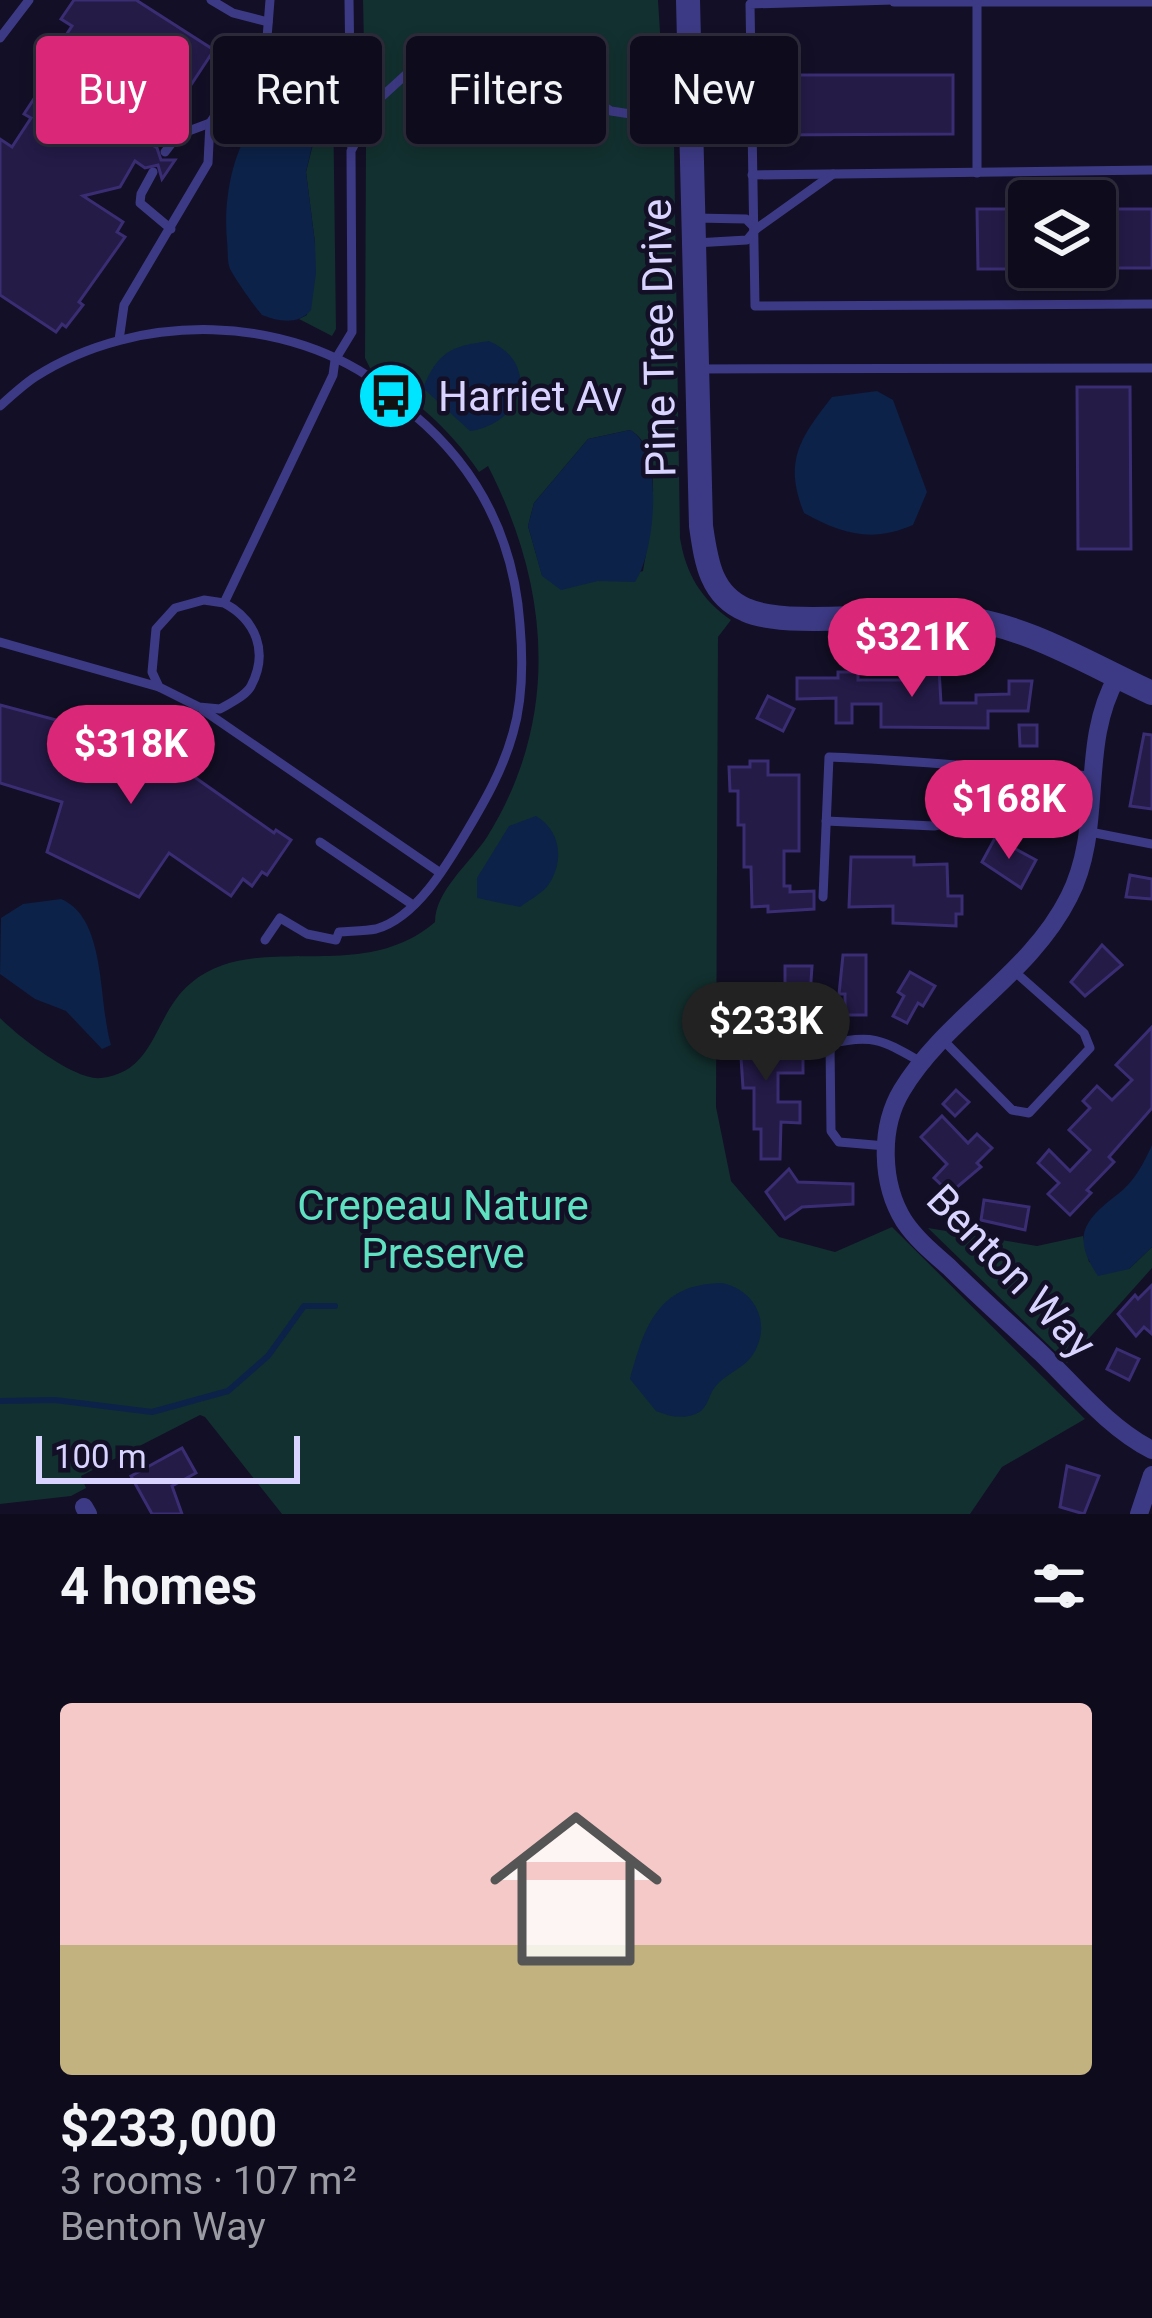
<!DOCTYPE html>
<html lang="en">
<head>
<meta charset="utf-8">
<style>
	body { margin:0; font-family:Roboto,sans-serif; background:#171425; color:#f1f3f6; height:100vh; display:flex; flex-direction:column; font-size:45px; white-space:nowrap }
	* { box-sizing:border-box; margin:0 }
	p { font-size:39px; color:#9b9ba3 }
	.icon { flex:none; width:66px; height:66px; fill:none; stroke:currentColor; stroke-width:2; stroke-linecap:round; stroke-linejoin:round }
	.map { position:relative; height:1514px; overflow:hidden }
	.panel { display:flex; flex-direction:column; background:#0e0b1c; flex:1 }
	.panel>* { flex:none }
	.hud { position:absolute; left:36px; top:36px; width:1080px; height:108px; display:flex; gap:24px }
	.controls { position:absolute; left:1008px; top:180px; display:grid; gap:24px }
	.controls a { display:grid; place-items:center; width:108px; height:108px; border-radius:12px; background:#0e0b1c; box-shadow:0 6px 18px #0003,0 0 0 3px #2e2b3b; font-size:60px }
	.scale { position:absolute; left:36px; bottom:30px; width:264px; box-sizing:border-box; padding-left:12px; border:6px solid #d9d4ff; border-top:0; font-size:33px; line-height:42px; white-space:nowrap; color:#d9d4ff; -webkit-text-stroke:9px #130f26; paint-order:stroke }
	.price { position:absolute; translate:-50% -102px; padding:0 27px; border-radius:42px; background:#db2777; color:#fff; font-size:39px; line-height:78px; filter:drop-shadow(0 3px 6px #0008) }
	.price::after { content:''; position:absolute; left:50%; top:72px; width:36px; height:27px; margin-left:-18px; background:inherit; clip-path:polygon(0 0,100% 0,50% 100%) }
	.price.on { background:#222; color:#fff }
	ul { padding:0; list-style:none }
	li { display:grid; align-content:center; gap:24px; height:636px; padding:0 60px }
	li+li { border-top:3px solid #2e2b3b }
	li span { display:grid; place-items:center; height:372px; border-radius:12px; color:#555 }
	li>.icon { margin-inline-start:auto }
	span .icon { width:216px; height:216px; fill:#fffc; stroke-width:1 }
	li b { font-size:51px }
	h2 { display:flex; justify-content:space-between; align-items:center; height:144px; padding:0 60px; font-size:51px }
	.tag { padding:0 42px; border-radius:12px; background:#0e0b1c; box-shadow:0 6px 18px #0003,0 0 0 3px #2e2b3b; font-size:42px; line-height:108px }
	.tag.on { background:#db2777; color:#fff }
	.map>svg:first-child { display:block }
</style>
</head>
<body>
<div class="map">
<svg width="1152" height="1514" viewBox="0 0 1152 1514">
	<rect width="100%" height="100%" fill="#130f26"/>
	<g fill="#12302f" fill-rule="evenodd">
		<path d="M363 0H658L664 96 672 97 674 141 680 538C686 574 701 599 731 620L718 637 716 1107 731 1181 779 1237 835 1252 892 1227 1085 1419 1002 1467 970 1514H282L205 1417 200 1415 81 1476 86 1488 71 1496 0 1504V1018C19 1037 75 1081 101 1078 157 1072 153 1014 191 983 256 928 360 987 435 922 435 891 470 863 487 837 561 718 550 587 488 466L479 472C449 427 413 399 370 368L365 358 366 143ZM630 430C668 450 649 536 643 571 607 582 579 583 542 575L528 526 534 503 588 439Z"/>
		<path d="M310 91H333L336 329 332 336 299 319 307 315 315 243 306 172 320 116 316 92Z"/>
		<path d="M928 1228 1037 1246 1083 1236 1089 1262 1129 1269 1152 1247V1268L1067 1363Z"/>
	</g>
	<g fill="#0c2248">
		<path d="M299 91 316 92 322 103 306 172 315 243 316 273 311 310C299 325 279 322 262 315 251 302 238 283 230 269 227 262 228 249 227 241 222 187 239 107 299 91Z"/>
		<path d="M489 341C542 364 522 424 470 431L423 388C438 351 452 346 489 341Z"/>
		<path d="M877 391 893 400 927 492 913 525C872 543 842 534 804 513 783 461 800 438 832 397Z"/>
		<path d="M630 430C665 448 655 554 635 582L598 581 561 590 542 576 528 526 534 503 588 439Z"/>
		<path d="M536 816C562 831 565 864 546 888 539 895 528 901 520 907L477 898V878L509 826Z"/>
		<path d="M61 899C107 918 98 1002 111 1045L102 1049 66 1011 35 999 0 974 1 918 23 904Z"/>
		<path d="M1152 1145V1247L1129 1269 1098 1276C1071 1236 1084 1220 1118 1194 1134 1182 1144 1163 1152 1145Z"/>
		<path d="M722 1283C756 1290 773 1325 752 1356 743 1369 725 1374 715 1387 707 1397 709 1410 693 1415 680 1419 668 1416 656 1411L630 1379C645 1325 658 1284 722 1283Z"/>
	</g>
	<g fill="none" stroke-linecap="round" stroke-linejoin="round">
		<path stroke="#0c2248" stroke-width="6" d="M0 1401 55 1400 152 1412 228 1391 268 1356 304 1306H335"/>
	</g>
	<g fill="#241b47" stroke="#3b2d73" stroke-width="3">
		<path d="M74 0H136L214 50 183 97 153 77 135 103 146 110 142 116 154 124 144 139 157 148 161 160H175L162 179 158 165 145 168 135 161 120 187 83 196 123 222 117 232 125 237 79 302 83 305 66 327 62 324 56 332 0 295V139L12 147 31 118 24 114 58 62 51 58 72 26 61 19Z"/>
		<path d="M769 75H953V134L769 135Z"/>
		<path d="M977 209H1029V269H978Z"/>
		<rect x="1095" y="209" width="57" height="59"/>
		<path d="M1077 387H1130L1131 549H1078Z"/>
		<path d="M939 669 941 703H976V695L1009 694V681H1032L1028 711H988V728L881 727V704H852V723H836V698L797 699V678H838V672H858V680H918L917 670Z"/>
		<path d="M768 696 794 709 783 731 757 718Z"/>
		<path d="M0 705 127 739 163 755 166 752 178 761 176 764 274 833 276 830 291 840 267 875 262 872 252 886 243 879 231 896 169 853 139 897 47 852 62 802 0 783Z"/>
		<path d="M1019 725H1037V746H1020Z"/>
		<path d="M1144 734 1152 735V809L1130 806Z"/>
		<path d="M750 761H768V775H799V851H784V886H790V892L814 891V909L768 912V906L752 907 751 867H744V825H738V791H730L729 767H750Z"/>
		<path d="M1017 798 1035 799V804L1048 805 1047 832 989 830 990 814 1016 815Z"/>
		<path d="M995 838 1036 860 1021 888 982 862Z"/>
		<path d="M851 857H914V865L947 864 948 896H962V914H956V926L893 923V906L849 907Z"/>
		<path d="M1130 875 1152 879V899L1126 897Z"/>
		<path d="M1102 945 1122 965 1085 996 1071 982Z"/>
		<path d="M843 955H866V1015H845V994H839Z"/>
		<path d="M785 966H812L809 1012H794V991H785Z"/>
		<path d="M910 972 935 986 923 1006 918 1003 907 1023 893 1016 904 996 898 992Z"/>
		<path d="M738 1011H761L762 1057 803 1056V1073H778V1102H800V1123L781 1122 780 1159H761V1129H754V1088H743Z"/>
		<path d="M1152 1027V1108L1109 1157 1114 1162 1087 1190 1091 1193 1070 1215 1048 1194 1059 1183 1038 1163 1049 1150 1070 1171 1090 1150 1069 1130 1090 1108 1083 1101 1097 1086 1112 1100 1132 1080 1116 1065Z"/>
		<path d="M956 1090 969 1102 955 1116 943 1104Z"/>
		<path d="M942 1116 968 1143 977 1134 992 1148 977 1163 981 1167 950 1193 934 1178 947 1164 921 1137Z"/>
		<path d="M789 1169 798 1182 853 1184V1204L802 1207 785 1219 766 1192Z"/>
		<path d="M984 1200 1029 1207 1025 1230 981 1220Z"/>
		<path d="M1152 1285V1334L1144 1327 1136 1336 1118 1314 1135 1295 1138 1299Z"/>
		<path d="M1117 1349 1139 1359 1129 1380 1107 1369Z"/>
		<path d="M182 1448 196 1473 172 1486 182 1514H152L131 1476Z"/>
		<path d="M1067 1466 1099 1476 1084 1514 1060 1507Z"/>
	</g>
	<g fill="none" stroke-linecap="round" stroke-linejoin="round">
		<g stroke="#3d3a85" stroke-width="9">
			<path d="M211 0 233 13 268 22"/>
			<path d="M349 0 351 145"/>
			<path d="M894 0 750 4 755 306 1152 304"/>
			<path d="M894 2H1152"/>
			<path d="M977 2V173"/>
			<path d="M0 38 29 0"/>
			<path d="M165 152 178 135 210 123"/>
			<path d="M153 172 141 194 140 203 171 229"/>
			<path d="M752 175 1152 170"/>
			<path d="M695 218 746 219 756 229"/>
			<path d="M695 243 747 240 756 229 833 174"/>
			<path d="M119 340 124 305 208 163 210 123 267 38 270 0"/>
			<path d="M698 369 1152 368"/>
			<path d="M0 406C11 396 23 385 35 377 138 311 289 313 386 389 395 397 403 406 413 414 479 469 514 539 520 625 523 660 523 699 513 733 503 769 486 799 467 831 447 865 416 918 376 929 365 931 351 931 339 932L336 940 307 934 280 918 265 940"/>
			<path d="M224 603C256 620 269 652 251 686 246 696 230 703 220 709L199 707 159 687 152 672 156 629 175 608 204 600 224 603 333 375 335 360 352 332 351 151 377 101 424 58 464 46 511 48 611 111 657 118 686 116"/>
			<path d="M0 642 159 687"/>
			<path d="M203 710 439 872"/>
			<path d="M826 821 934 826 948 823 956 811 960 767"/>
			<path d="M1090 832 1152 844"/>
			<path d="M320 842 413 905"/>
			<path d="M823 897 829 757C917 760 1004 770 1092 776"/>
			<path d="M943 1040 1012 1110 1029 1113 1090 1048 1084 1033 1014 971"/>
			<path d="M886 1146 839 1142 831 1131 830 1044C873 1033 884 1041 921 1062"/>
		</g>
		<g stroke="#3d3a85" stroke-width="18">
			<path d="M1117 677C1078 746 1105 827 1069 897 1030 975 946 1017 902 1090 879 1128 881 1184 904 1221 916 1239 933 1253 949 1267 979 1297 1011 1325 1042 1354 1076 1387 1109 1428 1152 1450"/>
			<path d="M84 1507 88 1514"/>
			<path d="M1139 1514 1152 1475"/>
		</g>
		<path stroke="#3d3a85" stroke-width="24" d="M688 0 701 526C706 560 710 595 746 610 788 629 901 611 956 617 1028 625 1088 664 1152 693"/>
	</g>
	<defs>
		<g id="bus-disc" transform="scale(3.45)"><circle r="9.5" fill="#00e5ff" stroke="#130f26"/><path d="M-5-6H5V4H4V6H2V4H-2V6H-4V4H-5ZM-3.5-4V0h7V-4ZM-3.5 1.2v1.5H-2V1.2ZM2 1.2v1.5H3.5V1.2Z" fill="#111"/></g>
	</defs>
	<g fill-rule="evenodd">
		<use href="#bus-disc" x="391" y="396"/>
	</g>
	<g text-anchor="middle" stroke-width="9" stroke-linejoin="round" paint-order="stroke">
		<g font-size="42" fill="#d9d4ff" stroke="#130f26">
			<text transform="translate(658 338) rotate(-91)" y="15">Pine Tree Drive</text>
			<text transform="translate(1012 1271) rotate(46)" y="15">Benton Way</text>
		</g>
		<g font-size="42" fill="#d9d4ff" stroke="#130f26" text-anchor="start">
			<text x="438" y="411">Harriet Av</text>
		</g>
		<g font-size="42" fill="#5fe0c0" stroke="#130f26">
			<text x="443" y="1220">Crepeau Nature<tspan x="443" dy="48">Preserve</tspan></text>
		</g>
	</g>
</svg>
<div class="controls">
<a><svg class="icon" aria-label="layers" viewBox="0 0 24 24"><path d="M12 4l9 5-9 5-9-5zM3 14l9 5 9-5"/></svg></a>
</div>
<div class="scale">100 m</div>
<b class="price" style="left:912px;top:700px">$321K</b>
<b class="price" style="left:131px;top:807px">$318K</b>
<b class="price" style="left:1009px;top:862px">$168K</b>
<b class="price on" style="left:766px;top:1084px">$233K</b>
<div class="hud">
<a class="tag on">Buy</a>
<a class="tag">Rent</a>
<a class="tag">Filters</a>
<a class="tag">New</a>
</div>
</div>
<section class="panel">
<h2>4 homes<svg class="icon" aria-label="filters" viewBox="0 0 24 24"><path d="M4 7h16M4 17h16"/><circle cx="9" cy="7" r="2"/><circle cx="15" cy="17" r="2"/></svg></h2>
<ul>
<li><span style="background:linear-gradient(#f6c9c9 65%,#c2b280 0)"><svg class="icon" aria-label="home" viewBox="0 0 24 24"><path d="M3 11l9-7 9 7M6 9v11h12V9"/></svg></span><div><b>$233,000</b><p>3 rooms · 107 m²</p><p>Benton Way</p></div></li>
</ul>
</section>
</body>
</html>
